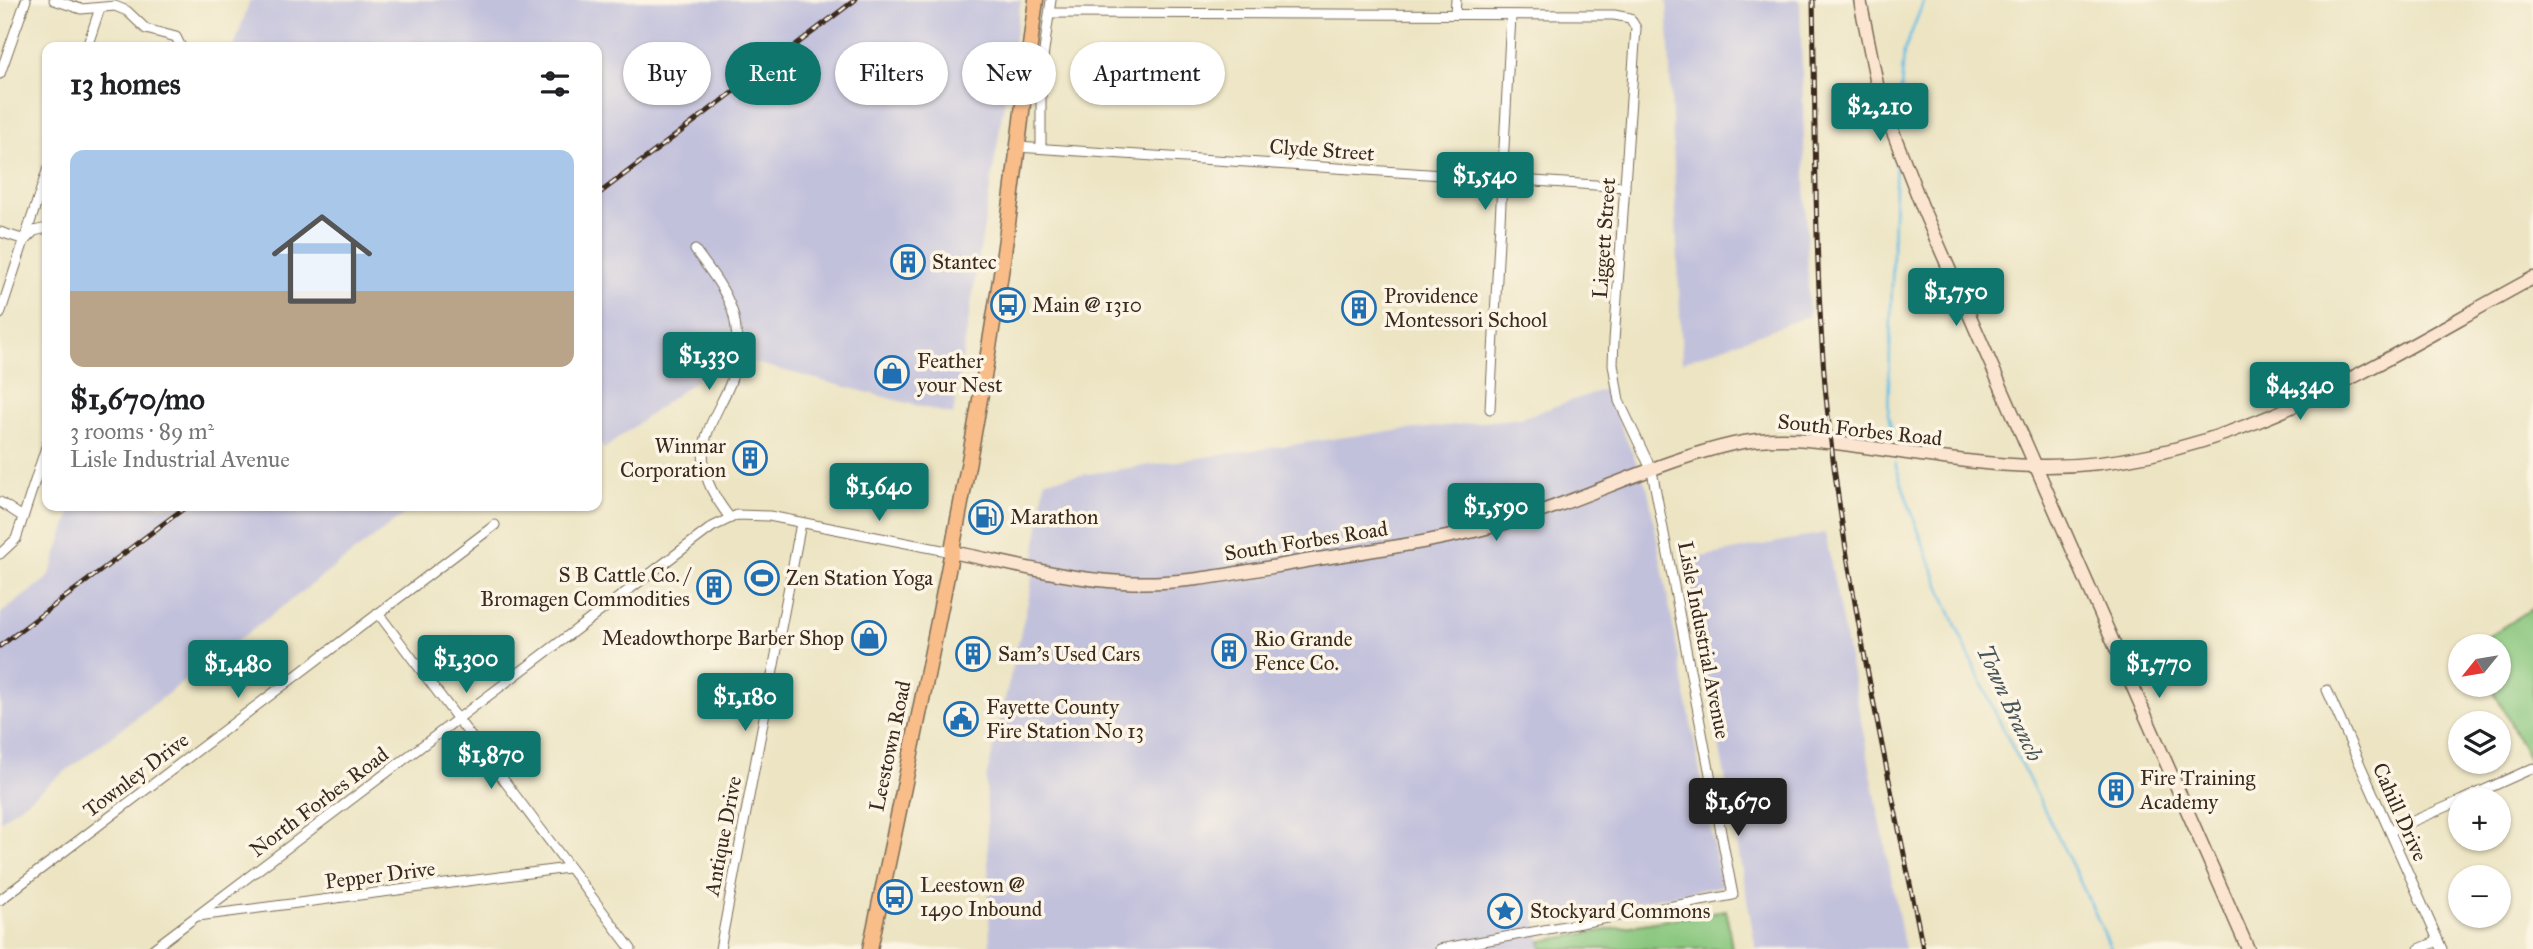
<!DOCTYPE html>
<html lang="en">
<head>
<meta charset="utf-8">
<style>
	body { margin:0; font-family:"IM FELL Great Primer",serif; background:#f6f6f6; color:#202124; height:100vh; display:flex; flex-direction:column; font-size:26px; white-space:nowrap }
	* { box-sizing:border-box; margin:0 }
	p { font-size:23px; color:#757577 }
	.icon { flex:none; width:38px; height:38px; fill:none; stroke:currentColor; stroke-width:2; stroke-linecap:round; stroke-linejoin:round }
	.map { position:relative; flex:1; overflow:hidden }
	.side { position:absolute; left:42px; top:42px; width:560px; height:469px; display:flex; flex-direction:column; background:#fff; border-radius:14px; box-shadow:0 2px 5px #0004 }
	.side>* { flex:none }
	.top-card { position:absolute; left:623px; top:42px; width:665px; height:63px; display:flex; gap:14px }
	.needle { width:46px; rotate:240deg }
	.controls { position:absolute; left:2448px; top:634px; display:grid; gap:14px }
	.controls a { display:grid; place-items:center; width:63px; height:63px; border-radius:50%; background:#fff; box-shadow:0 2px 5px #0004; font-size:35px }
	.price { position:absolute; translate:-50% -60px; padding:0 16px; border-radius:7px; background:#0f766e; color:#fff; font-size:23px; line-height:46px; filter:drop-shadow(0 2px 4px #0008) }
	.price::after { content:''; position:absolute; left:50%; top:42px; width:21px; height:16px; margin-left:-10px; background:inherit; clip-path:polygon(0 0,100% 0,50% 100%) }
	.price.active { background:#222; color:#fff }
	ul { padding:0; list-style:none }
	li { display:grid; align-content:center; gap:14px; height:371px; padding:0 28px }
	li span { display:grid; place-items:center; height:217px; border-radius:14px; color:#555 }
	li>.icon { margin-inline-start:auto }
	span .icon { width:126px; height:126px; fill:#fffc; stroke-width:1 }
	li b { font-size:30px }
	h2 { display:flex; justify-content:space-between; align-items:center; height:84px; padding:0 28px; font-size:30px }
	.tag { padding:0 24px; border-radius:32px; background:#fff; box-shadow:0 2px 5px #0004; font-size:24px; line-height:63px }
	.tag.active { background:#0f766e; color:#fff }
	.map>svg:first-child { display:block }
</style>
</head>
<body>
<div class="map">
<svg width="2533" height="949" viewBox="0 0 2533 949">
	<rect width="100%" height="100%" fill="#fcf5e5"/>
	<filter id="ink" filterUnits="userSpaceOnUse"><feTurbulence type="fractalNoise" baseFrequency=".0143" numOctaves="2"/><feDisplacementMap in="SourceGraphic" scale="14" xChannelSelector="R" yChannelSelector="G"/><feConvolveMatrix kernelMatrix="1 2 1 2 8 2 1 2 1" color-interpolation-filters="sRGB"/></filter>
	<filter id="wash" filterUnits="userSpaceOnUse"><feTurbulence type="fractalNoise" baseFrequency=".00686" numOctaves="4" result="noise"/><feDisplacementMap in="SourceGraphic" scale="28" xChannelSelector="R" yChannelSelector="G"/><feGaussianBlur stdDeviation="1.57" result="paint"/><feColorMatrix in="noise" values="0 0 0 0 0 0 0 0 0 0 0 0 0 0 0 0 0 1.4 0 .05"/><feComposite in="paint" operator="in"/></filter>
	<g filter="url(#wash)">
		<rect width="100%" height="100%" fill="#ece4c2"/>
		<g fill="#c2c1dc">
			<path d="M250 0H1021L953 415 728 356 604 449 597 439V47H234Z"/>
			<path d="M1667 0H1800L1809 316 1682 362Z"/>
			<path d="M1605 389 1648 490 1721 886 1537 921 1542 949H990L986 779 1030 593 1045 480 1359 435 1521 418Z"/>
			<path d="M73 506H415L0 821V614L49 577Z"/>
			<path d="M1825 533 1905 949H1756L1686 560Z"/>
		</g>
		<g fill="#87c67d" stroke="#61784e" stroke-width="2">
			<path d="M2533 608V767L2490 684H2499V646H2473Z"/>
			<path d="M1726 910 1732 949H1542L1541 941Z"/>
		</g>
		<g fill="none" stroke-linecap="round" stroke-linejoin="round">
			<g stroke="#67bee4" stroke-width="2.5">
				<path d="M1898 129 1904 52 1924 0"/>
				<path d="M1893 437 1888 414 1896 153"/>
				<path d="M1895 463C1922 547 1956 630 1994 710 2033 790 2076 867 2111 949"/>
			</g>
		</g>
	</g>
	<g filter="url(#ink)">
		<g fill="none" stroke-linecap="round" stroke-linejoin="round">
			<g stroke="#796b57" stroke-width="11">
				<g id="street">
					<path d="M54 0 81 9 115 6 127 11 146 29 176 37 181 47"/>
					<path d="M1050 13 1614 15 1630 18 1636 28 1614 341 1613 364 1619 401 1652 471 1733 895 1440 949"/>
					<path d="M1455 13 1456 0"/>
					<path d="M87 47 100 8"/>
					<path d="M0 74 26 0"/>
					<path d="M1017 147 1625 187"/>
					<path d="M1041 148V73L1051 0"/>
					<path d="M0 232 25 240 34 231 47 228"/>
					<path d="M695 250C709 269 724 287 732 310 739 331 738 363 730 384 718 412 697 439 705 471 709 489 719 503 730 518"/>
					<path d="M0 314 47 171"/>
					<path d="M1490 409 1511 16"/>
					<path d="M0 502 23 517"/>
					<path d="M0 554 16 539 47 444"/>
					<path d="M378 613 631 949"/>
					<path d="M2327 690 2442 949"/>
					<path d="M2462 800 2533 768"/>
					<path d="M2390 831 2460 801"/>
					<path d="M0 900 495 525"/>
					<path d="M198 916 568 868"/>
					<path d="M153 949 712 527 737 515 769 516 952 552"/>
					<path d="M720 949 801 523"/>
					<path d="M2419 949 2438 941"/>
				</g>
			</g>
			<g stroke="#796b57" stroke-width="15">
				<g id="secondary">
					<path d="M1860 0 1880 99 1925 214 2248 949"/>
					<path d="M952 552C1008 563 1066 579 1123 582 1186 586 1250 570 1312 560 1379 549 1449 540 1515 520 1588 498 1658 461 1733 444 1777 434 1821 441 1865 447 1922 455 1979 465 2037 466 2222 470 2377 362 2533 278"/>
				</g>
			</g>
			<g stroke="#796b57" stroke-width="17">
				<path id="primary" d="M870 949C915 735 961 521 996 305 1013 204 1022 101 1036 0"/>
			</g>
			<use href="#street" stroke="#fff" stroke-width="9"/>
			<use href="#secondary" stroke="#fce5d0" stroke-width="12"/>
			<use href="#primary" stroke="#f8bd89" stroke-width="14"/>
			<g stroke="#3b2a1e" stroke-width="5">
				<g id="rail">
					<path d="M1813 0C1816 135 1814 272 1827 407 1846 590 1888 769 1923 949"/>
					<path d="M597 195 855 0"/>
					<path d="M0 646 187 506"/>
				</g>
			</g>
			<use href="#rail" stroke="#fcf5e5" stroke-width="2.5" stroke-dasharray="8" stroke-linecap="butt"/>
		</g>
	</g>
	<defs>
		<g id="building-ring" transform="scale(1.75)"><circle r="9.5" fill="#fcf5e5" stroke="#1f6fb2" stroke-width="1.5"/><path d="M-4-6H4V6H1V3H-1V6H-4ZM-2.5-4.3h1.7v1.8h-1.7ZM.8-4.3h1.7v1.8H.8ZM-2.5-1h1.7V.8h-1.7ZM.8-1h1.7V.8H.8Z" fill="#1f6fb2"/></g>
		<g id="bus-ring" transform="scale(1.75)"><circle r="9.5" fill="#fcf5e5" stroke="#1f6fb2" stroke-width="1.5"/><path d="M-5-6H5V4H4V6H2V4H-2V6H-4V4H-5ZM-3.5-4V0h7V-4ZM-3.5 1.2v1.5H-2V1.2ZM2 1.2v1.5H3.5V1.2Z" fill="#1f6fb2"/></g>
		<g id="shop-ring" transform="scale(1.75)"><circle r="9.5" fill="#fcf5e5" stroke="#1f6fb2" stroke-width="1.5"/><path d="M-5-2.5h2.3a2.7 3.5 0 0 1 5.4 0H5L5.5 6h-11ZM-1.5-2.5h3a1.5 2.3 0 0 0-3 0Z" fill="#1f6fb2"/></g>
		<g id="fuel-ring" transform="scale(1.75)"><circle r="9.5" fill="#fcf5e5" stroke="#1f6fb2" stroke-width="1.5"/><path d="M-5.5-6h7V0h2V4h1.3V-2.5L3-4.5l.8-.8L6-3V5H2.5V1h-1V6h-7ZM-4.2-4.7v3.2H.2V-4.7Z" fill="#1f6fb2"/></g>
		<g id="stadium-ring" transform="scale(1.75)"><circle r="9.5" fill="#fcf5e5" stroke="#1f6fb2" stroke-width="1.5"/><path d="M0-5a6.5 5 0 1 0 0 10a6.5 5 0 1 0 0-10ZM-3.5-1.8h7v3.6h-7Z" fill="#1f6fb2"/></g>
		<g id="civic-ring" transform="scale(1.75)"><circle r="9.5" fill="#fcf5e5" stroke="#1f6fb2" stroke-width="1.5"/><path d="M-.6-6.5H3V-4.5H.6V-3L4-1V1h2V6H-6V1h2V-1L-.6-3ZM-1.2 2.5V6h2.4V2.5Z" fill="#1f6fb2"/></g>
		<g id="sight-ring" transform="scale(1.75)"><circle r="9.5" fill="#fcf5e5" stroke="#1f6fb2" stroke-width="1.5"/><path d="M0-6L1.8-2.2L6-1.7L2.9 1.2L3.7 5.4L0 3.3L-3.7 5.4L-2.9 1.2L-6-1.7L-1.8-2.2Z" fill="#1f6fb2"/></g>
	</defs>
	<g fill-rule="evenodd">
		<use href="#building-ring" x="908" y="262"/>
		<use href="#bus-ring" x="1008" y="305"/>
		<use href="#building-ring" x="1359" y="308"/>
		<use href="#shop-ring" x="892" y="373"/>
		<use href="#building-ring" x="750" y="458"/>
		<use href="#fuel-ring" x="986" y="517"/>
		<use href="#stadium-ring" x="762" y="578"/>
		<use href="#building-ring" x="714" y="587"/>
		<use href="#shop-ring" x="869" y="638"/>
		<use href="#building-ring" x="1229" y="651"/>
		<use href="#building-ring" x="973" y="654"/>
		<use href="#civic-ring" x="961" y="719"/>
		<use href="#building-ring" x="2116" y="790"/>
		<use href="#bus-ring" x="895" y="897"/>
		<use href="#sight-ring" x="1505" y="911"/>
	</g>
	<g text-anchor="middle" stroke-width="7" stroke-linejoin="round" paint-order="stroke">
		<g font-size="21" fill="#3b2a1e" stroke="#fcf5e5">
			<text transform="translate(1322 150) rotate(4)" y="7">Clyde Street</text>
			<text transform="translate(1604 238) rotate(-86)" y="7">Liggett Street</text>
			<text transform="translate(1860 430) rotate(6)" y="7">South Forbes Road</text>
			<text transform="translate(1306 541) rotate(-9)" y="7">South Forbes Road</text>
			<text transform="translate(1704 640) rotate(79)" y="7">Lisle Industrial Avenue</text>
			<text transform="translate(890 746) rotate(-78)" y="7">Leestown Road</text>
			<text transform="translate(136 775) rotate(-37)" y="7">Townley Drive</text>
			<text transform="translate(319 802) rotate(-37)" y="7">North Forbes Road</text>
			<text transform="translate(2400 812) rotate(66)" y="7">Cahill Drive</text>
			<text transform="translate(723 836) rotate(-79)" y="7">Antique Drive</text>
			<text transform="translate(380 875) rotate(-7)" y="7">Pepper Drive</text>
		</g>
		<g font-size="21" fill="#3b2a1e" stroke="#fcf5e5" text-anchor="start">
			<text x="932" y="269">Stantec</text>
			<text x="1384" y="303">Providence<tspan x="1384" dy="24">Montessori School</tspan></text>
			<text x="1032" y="312">Main @ 1310</text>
			<text x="917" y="368">Feather<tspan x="917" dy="24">your Nest</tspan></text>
			<text x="726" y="453" text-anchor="end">Winmar<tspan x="726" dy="24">Corporation</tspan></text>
			<text x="1010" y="524">Marathon</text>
			<text x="690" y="582" text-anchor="end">S B Cattle Co. /<tspan x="690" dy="24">Bromagen Commodities</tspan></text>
			<text x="786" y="585">Zen Station Yoga</text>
			<text x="844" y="645" text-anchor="end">Meadowthorpe Barber Shop</text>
			<text x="1254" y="646">Rio Grande<tspan x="1254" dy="24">Fence Co.</tspan></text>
			<text x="998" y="661">Sam's Used Cars</text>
			<text x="986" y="714">Fayette County<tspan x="986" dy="24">Fire Station No 13</tspan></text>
			<text x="2140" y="785">Fire Training<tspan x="2140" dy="24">Academy</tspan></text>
			<text x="920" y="892">Leestown @<tspan x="920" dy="24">1490 Inbound</tspan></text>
			<text x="1530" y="918">Stockyard Commons</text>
		</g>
		<g font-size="23" font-style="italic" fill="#485659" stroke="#fcf5e5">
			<text transform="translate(2010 703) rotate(65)" y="8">Town Branch</text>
		</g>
	</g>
</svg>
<div class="controls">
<a><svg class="needle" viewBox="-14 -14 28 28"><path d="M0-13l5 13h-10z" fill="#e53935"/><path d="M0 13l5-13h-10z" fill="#757577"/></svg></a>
<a><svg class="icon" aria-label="layers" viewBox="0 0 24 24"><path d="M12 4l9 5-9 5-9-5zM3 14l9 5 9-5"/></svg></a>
<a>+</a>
<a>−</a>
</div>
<b class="price" style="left:1880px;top:143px">$2,210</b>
<b class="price" style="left:1485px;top:212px">$1,540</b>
<b class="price" style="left:1956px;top:328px">$1,750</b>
<b class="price" style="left:709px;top:392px">$1,330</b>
<b class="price" style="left:2300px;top:422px">$4,340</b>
<b class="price" style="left:879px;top:523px">$1,640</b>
<b class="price" style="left:1496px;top:543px">$1,590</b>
<b class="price" style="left:466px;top:695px">$1,300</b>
<b class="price" style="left:238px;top:700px">$1,480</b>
<b class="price" style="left:2159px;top:700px">$1,770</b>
<b class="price" style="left:745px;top:733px">$1,180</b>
<b class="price" style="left:491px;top:791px">$1,870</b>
<b class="price active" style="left:1738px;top:838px">$1,670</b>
<div class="top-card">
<a class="tag">Buy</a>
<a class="tag active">Rent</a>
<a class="tag">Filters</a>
<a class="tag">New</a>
<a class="tag">Apartment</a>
</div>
<section class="side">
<h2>13 homes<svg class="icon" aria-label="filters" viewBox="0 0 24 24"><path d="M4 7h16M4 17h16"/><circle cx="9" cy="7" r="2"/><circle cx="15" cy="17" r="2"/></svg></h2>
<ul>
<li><span style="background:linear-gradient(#a9c7e8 65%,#b9a48a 0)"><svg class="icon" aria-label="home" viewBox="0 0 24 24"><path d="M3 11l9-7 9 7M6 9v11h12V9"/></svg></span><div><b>$1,670/mo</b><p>3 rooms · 89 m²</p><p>Lisle Industrial Avenue</p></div></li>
</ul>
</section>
</div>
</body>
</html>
